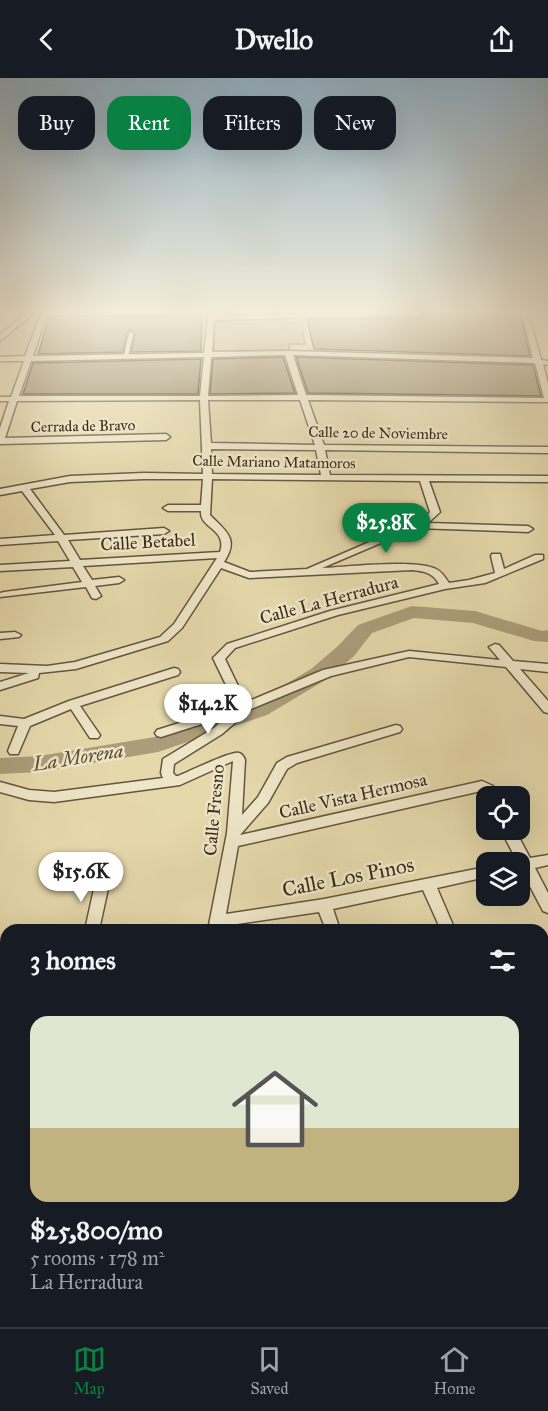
<!DOCTYPE html>
<html lang="en">
<head>
<meta charset="utf-8">
<style>
	body { margin:0; font-family:"IM FELL Great Primer",serif; background:#242831; color:#f1f3f6; height:100vh; display:flex; flex-direction:column; font-size:22px; white-space:nowrap }
	* { box-sizing:border-box; margin:0 }
	p { font-size:20px; color:#9ea1a6 }
	.icon { flex:none; width:33px; height:33px; fill:none; stroke:currentColor; stroke-width:2; stroke-linecap:round; stroke-linejoin:round }
	.map { position:relative; flex:1; overflow:hidden }
	.panel { position:absolute; left:0px; top:846px; width:549px; height:404px; display:flex; flex-direction:column; background:#171b24; border-radius:18px 18px 0 0; box-shadow:0 6px 24px #0002 }
	.panel>* { flex:none }
	.guide { position:absolute; left:18px; top:18px; width:513px; height:54px; display:flex; gap:12px }
	.controls { position:absolute; left:476px; top:708px; display:grid; gap:12px }
	.controls a { display:grid; place-items:center; width:54px; height:54px; border-radius:12px; background:#171b24; box-shadow:0 6px 24px #0002; font-size:30px }
	.price { position:absolute; translate:-50% -51px; padding:0 14px; border-radius:21px; background:#fff; color:#222; font-size:20px; line-height:39px; filter:drop-shadow(0 2px 3px #0008) }
	.price::after { content:''; position:absolute; left:50%; top:36px; width:18px; height:14px; margin-left:-9px; background:inherit; clip-path:polygon(0 0,100% 0,50% 100%) }
	.price.selected { background:#0b8043; color:#fff }
	ul { padding:0; list-style:none }
	li { display:grid; align-content:center; gap:12px; height:318px; padding:0 30px }
	li span { display:grid; place-items:center; height:186px; border-radius:18px; color:#555 }
	li>.icon { margin-inline-start:auto }
	span .icon { width:108px; height:108px; fill:#fffc; stroke-width:1 }
	li b { font-size:26px }
	h2 { display:flex; justify-content:space-between; align-items:center; height:72px; padding:0 30px; font-size:26px }
	.pill { padding:0 21px; border-radius:18px; background:#171b24; box-shadow:0 6px 24px #0002; font-size:21px; line-height:54px }
	.pill.selected { background:#0b8043; color:#fff }
	header { display:flex; justify-content:space-between; align-items:center; height:78px; padding:0 30px; background:#171b24; font-size:27px; font-weight:800 }
	.tabs { display:flex; justify-content:space-around; align-items:center; height:84px; border-top:2px solid #363941; background:#171b24; font-size:16px; color:#9ea1a6 }
	.tabs a { display:grid; justify-items:center; gap:3px }
	.tabs .selected { color:#0b8043 }
	.map>svg:first-child { display:block }
</style>
</head>
<body>
<header><svg class="icon" aria-label="back" viewBox="0 0 24 24"><path d="M15 5l-7 7 7 7"/></svg>Dwello<svg class="icon" aria-label="share" viewBox="0 0 24 24"><path d="M12 15V3M7 8l5-5 5 5M5 13v7h14v-7"/></svg></header>
<div class="map">
<svg width="548" height="1249" viewBox="0 0 548 1249">
	<rect width="100%" height="100%" fill="#e5d8ab"/>
	<filter id="stains"><feTurbulence type="fractalNoise" baseFrequency=".00333" numOctaves="4"/><feColorMatrix values="0 0 0 0 .2 0 0 0 0 .09 0 0 0 0 .02 0 0 0 .5 -.17"/></filter>
	<radialGradient id="worn" r=".72"><stop offset=".6" stop-color="#630" stop-opacity="0"/><stop offset="1" stop-color="#630" stop-opacity=".3"/></radialGradient>
	<path fill="#c8ba92" stroke="#807254" stroke-width="1.5" d="M285 240 286 245H301L305 266H289V272L214 273V243Z"/>
	<g fill="none" stroke-linecap="round" stroke-linejoin="round">
		<path fill="#ab9d79" fill-rule="evenodd" d="M412 528 475 533 542 553 548 552V564L534 563 473 545 414 540 372 555 354 578 327 601 267 637 158 674 39 694 0 696V680L39 678 155 659 251 627 311 591 338 568 358 547Z"/>
	</g>
	<g fill="#928464" stroke="#392a17" stroke-width="1.5">
		<path d="M520 235 530 278 314 271 307 242 419 240 425 236Z"/>
		<path d="M197 237 202 238 201 273 131 274 135 256 131 252 127 255 123 274 38 276 49 240 53 238Z"/>
		<path d="M283 279 295 315 210 316 213 281Z"/>
		<path d="M296 279 533 287 541 318 308 315Z"/>
		<path d="M201 281 198 316H23L33 285Z"/>
	</g>
	<g fill="none" stroke-linecap="round" stroke-linejoin="round">
		<g stroke="#64563c" stroke-width="6">
			<path id="service" d="M126 278 131 256"/>
		</g>
		<g stroke="#64563c" stroke-width="3">
			<g id="minor">
				<path d="M27 235H34L0 263V257Z"/>
				<path d="M41 235H47L33 278 204 275 208 240 211 238 375 235 374 237 372 238 214 242 212 274 288 273 533 280 522 235H528L541 282 548 283V287L543 286 548 306V324L308 322 324 367 548 369V375L325 372 330 397 548 398V404L429 403 440 434 428 445 528 448 533 451 528 454 416 450 322 490C348 489 415 481 436 491 442 494 445 499 449 505L469 502 495 495 491 478 492 476H500L504 491 535 477H543V481L485 505 445 511 338 537 235 570 225 581 240 612 249 623 323 592 409 573 500 582 489 569 495 566 499 567 513 583 548 586V594L520 591 548 623V635L544 634 506 589 409 579 331 598 251 631 222 656 174 686 173 695 176 698H178C188 694 233 672 239 675 242 676 244 679 245 682L242 737 258 719 277 685 287 679 396 647 400 648 402 651 400 654 297 685 287 691 268 725 240 757 482 703 493 708 498 718 486 719 481 713 238 768 226 836 324 821 486 789V799L437 810 455 852H441L423 812 333 831 340 852H326L319 834 223 848 222 852H208L227 755 233 683 180 707 54 724 29 722 0 714V704L29 712 54 714 163 700 161 695 163 681 214 650 227 638 161 659 157 658 155 655 157 652 239 626 229 613 213 580 227 566 330 533 439 506C433 495 424 493 412 492L249 500 221 490 182 550 168 563 76 591 39 595 38 600 0 612V604L29 595 0 594V586L47 588 75 584 160 559 174 546 217 480 83 488 92 502 119 499 124 502 119 505 95 508 101 518 96 521 92 520 86 509 0 519V515L4 514 82 504 73 489 0 493V487L70 483 58 463 0 467V461L55 457 22 413 0 417V411L70 398 144 395 203 396 200 322 17 323 5 360 166 356 170 359 166 362 0 366V350L9 323H0V319H11L24 283H0V279L25 278ZM285 277 298 317 208 318 211 279ZM293 277 535 285 544 320 306 317ZM204 279 200 318H19L31 283ZM208 322H300L315 367 211 365ZM211 371 316 372 321 397 212 396ZM144 401H203L201 427H168L163 430 168 433H201C199 450 228 451 220 474L80 482 68 462 164 456 169 453 164 450 64 457 30 411 70 404ZM212 401 420 403 430 434 425 440 307 491 250 494 224 484C239 461 227 454 210 437Z"/>
				<path d="M15 554 21 557 19 559 0 561V555Z"/>
				<path d="M174 590 178 591 180 594 178 597 80 628 100 657 98 660H90L71 631 30 648 18 676H10L8 673 18 648 0 646V638L24 641 69 623Z"/>
				<path d="M501 752H515L530 780 548 777V787L535 790 548 815V835L543 833 522 793H519V784H514L517 783Z"/>
				<path d="M102 800 107 802 109 806 99 852H85L95 806 97 802Z"/>
				<path d="M548 916V930L543 931V917Z"/>
				<rect x="0" y="976" width="6" height="14"/>
				<path d="M543 1057 548 1059V1084L543 1082Z"/>
				<path d="M548 1125V1143L543 1145V1127Z"/>
				<path d="M0 1189 6 1191V1211L0 1209Z"/>
				<rect x="132" y="1244" width="20" height="5"/>
				<path d="M283 1244H303L304 1249H284Z"/>
				<path d="M454 1244H474L476 1249H456Z"/>
			</g>
		</g>
		<g stroke="#392a17" stroke-width="3">
			<path id="secondary" d="M367 235H424L419 238H372Z"/>
		</g>
		<use href="#service" stroke="#eee6c8" stroke-width="4"/>
		<use href="#minor" fill="#eee6c8" fill-rule="evenodd"/>
		<use href="#secondary" fill="#eee6c8" fill-rule="evenodd"/>
	</g>
	<linearGradient id="sky" x2="0" y2="1"><stop stop-color="#8fabbc"/><stop offset="0.57" stop-color="#f3edd9"/><stop offset="1" stop-color="#f3edd9" stop-opacity="0"/></linearGradient>
	<rect width="548" height="410" fill="url(#sky)"/>
	<g text-anchor="middle" stroke-width="5" stroke-linejoin="round" paint-order="stroke">
		<g font-size="15" fill="#392a17" stroke="#eee6c8">
			<text transform="translate(83 348) rotate(-1)" y="5">Cerrada de Bravo</text>
			<text transform="translate(378 355) rotate(1)" y="5">Calle 20 de Noviembre</text>
			<text transform="translate(274 384) rotate(1)" y="5">Calle Mariano Matamoros</text>
		</g>
		<g font-size="18" fill="#392a17" stroke="#eee6c8">
			<text transform="translate(148 464) rotate(-3)" y="6">Calle Betabel</text>
			<text transform="translate(329 522) rotate(-15)" y="6">Calle La Herradura</text>
			<text transform="translate(353 718) rotate(-13)" y="6">Calle Vista Hermosa</text>
			<text transform="translate(214 732) rotate(-85)" y="6">Calle Fresno</text>
		</g>
		<g font-size="20" font-style="italic" fill="#5b4c34" stroke="#eee6c8">
			<text transform="translate(78 679) rotate(-9)" y="7">La Morena</text>
		</g>
		<g font-size="21" fill="#392a17" stroke="#eee6c8">
			<text transform="translate(348 799) rotate(-11)" y="7">Calle Los Pinos</text>
		</g>
	</g>
	<rect width="100%" height="100%" filter="url(#stains)"/>
	<rect width="100%" height="100%" fill="url(#worn)"/>
</svg>
<div class="controls">
<a><svg class="icon" aria-label="locate" viewBox="0 0 24 24"><circle cx="12" cy="12" r="6"/><path d="M12 2v4M12 18v4M2 12h4M18 12h4"/></svg></a>
<a><svg class="icon" aria-label="layers" viewBox="0 0 24 24"><path d="M12 4l9 5-9 5-9-5zM3 14l9 5 9-5"/></svg></a>
</div>
<b class="price selected" style="left:386px;top:476px">$25.8K</b>
<b class="price" style="left:208px;top:657px">$14.2K</b>
<b class="price" style="left:81px;top:825px">$15.6K</b>
<div class="guide">
<a class="pill">Buy</a>
<a class="pill selected">Rent</a>
<a class="pill">Filters</a>
<a class="pill">New</a>
</div>
<section class="panel">
<h2>3 homes<svg class="icon" aria-label="filters" viewBox="0 0 24 24"><path d="M4 7h16M4 17h16"/><circle cx="9" cy="7" r="2"/><circle cx="15" cy="17" r="2"/></svg></h2>
<ul>
<li><span style="background:linear-gradient(#dfe7d0 60%,#c2b280 0)"><svg class="icon" aria-label="home" viewBox="0 0 24 24"><path d="M3 11l9-7 9 7M6 9v11h12V9"/></svg></span><div><b>$25,800/mo</b><p>5 rooms · 178 m²</p><p>La Herradura</p></div></li>
</ul>
</section>
</div>
<nav class="tabs">
<a class="selected"><svg class="icon" aria-label="map" viewBox="0 0 24 24"><path d="M3 6l6-2 6 2 6-2v14l-6 2-6-2-6 2zM9 4v14M15 6v14"/></svg>Map</a>
<a><svg class="icon" aria-label="saved" viewBox="0 0 24 24"><path d="M7 4h10v16l-5-4-5 4z"/></svg>Saved</a>
<a><svg class="icon" aria-label="home" viewBox="0 0 24 24"><path d="M3 11l9-7 9 7M6 9v11h12V9"/></svg>Home</a>
</nav>
</body>
</html>
